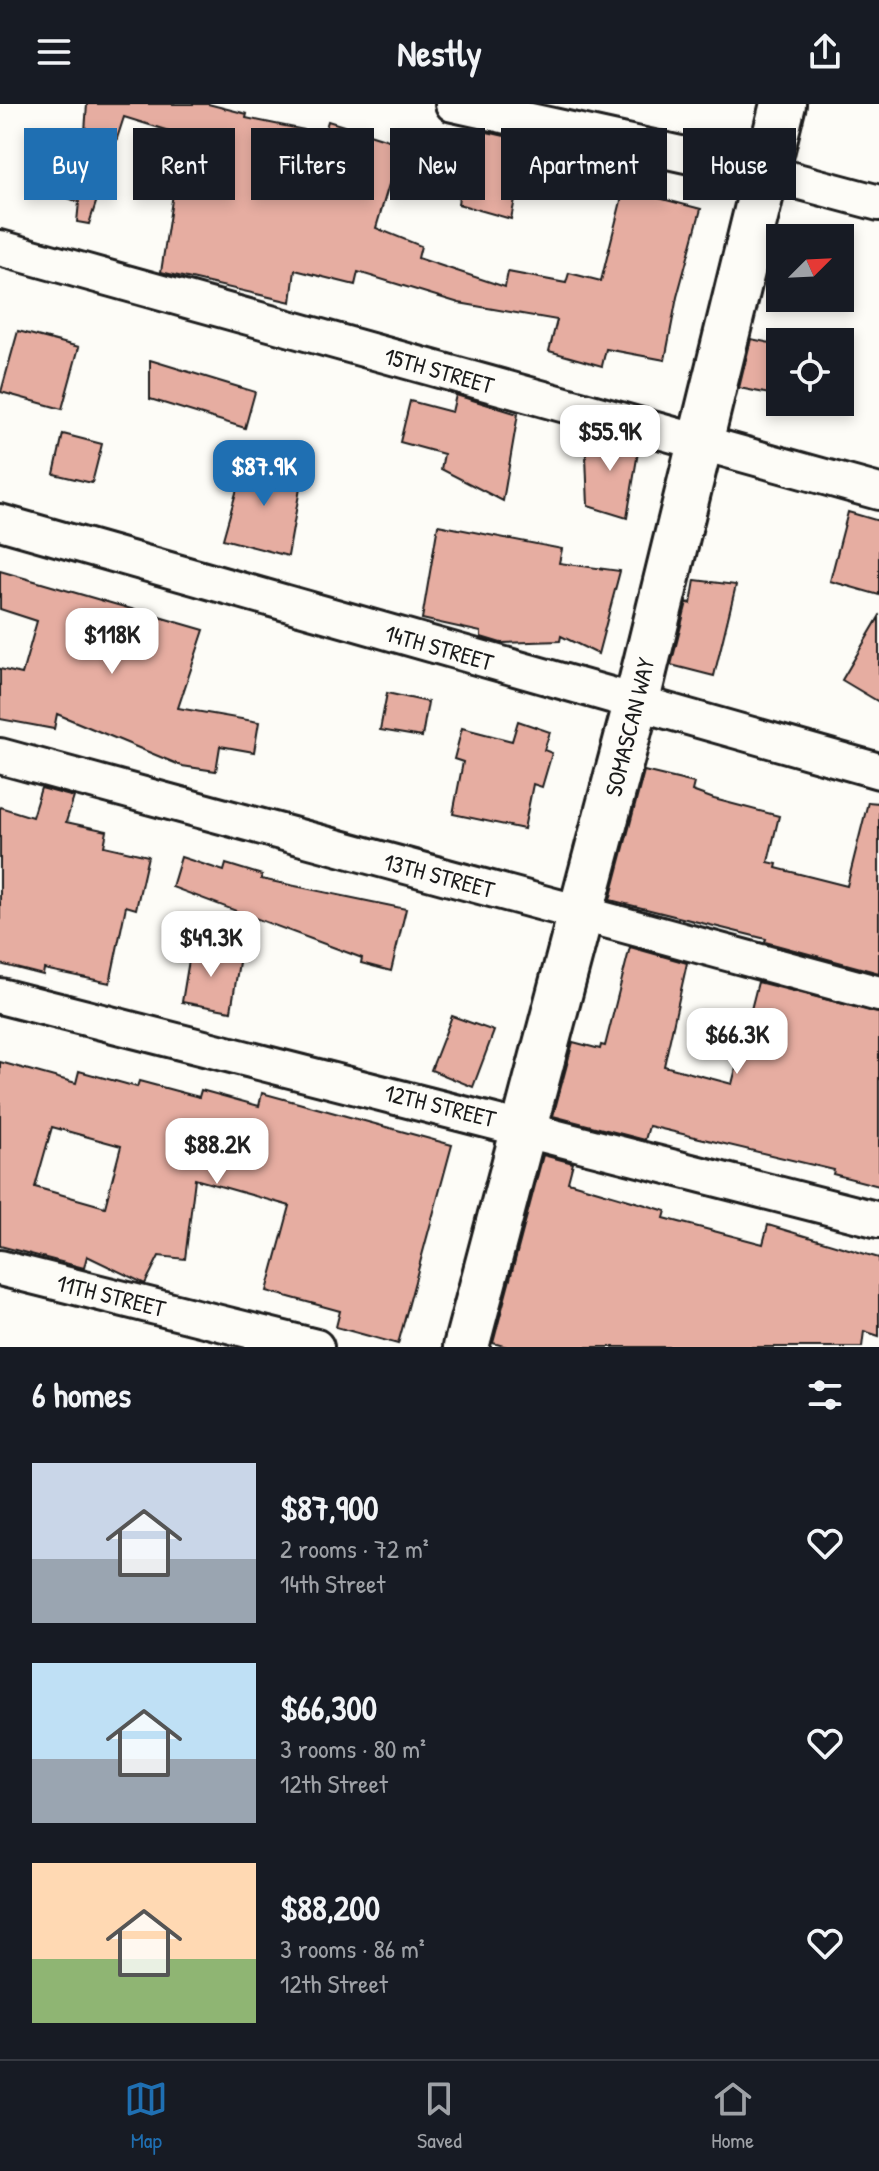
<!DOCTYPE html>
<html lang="en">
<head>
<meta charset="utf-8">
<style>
	body { margin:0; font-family:"Patrick Hand",sans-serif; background:#20242c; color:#f1f3f6; height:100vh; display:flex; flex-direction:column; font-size:30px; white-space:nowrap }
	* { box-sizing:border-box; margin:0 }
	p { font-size:26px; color:#9ea1a6 }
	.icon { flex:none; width:44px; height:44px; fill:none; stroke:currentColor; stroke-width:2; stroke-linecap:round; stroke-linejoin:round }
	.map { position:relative; height:1243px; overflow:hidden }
	.details { display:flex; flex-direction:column; background:#171b24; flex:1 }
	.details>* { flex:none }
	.banner { position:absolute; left:24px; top:24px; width:832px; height:72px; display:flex; gap:16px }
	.needle { width:52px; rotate:66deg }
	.tools { position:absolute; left:766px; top:120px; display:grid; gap:16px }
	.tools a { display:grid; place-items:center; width:88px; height:88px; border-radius:0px; background:#171b24; box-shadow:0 4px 12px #0003; font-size:40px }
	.price { position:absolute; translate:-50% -68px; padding:0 18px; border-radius:16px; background:#fff; color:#222; font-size:26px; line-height:52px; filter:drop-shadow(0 2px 4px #0008) }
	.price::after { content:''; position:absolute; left:50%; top:48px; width:24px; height:18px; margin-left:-12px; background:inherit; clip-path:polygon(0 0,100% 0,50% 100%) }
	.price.selected { background:#1f6fb2; color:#fff }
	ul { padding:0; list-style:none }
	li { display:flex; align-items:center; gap:24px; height:200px; padding:0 32px }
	li span { display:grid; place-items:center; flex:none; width:224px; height:160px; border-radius:0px; color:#555 }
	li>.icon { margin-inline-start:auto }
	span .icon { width:96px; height:96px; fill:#fffc; stroke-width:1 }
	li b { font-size:34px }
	h2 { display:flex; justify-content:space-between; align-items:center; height:96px; padding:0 32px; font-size:34px }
	.chip { padding:0 28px; border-radius:0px; background:#171b24; box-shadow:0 4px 12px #0003; font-size:28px; line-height:72px }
	.chip.selected { background:#1f6fb2; color:#fff }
	header { display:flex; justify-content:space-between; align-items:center; height:104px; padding:0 32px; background:#171b24; font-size:36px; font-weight:800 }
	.tabs { display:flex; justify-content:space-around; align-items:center; height:112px; border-top:2px solid #363941; background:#171b24; font-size:22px; color:#9ea1a6 }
	.tabs a { display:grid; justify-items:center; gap:4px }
	.tabs .selected { color:#1f6fb2 }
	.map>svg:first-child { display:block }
</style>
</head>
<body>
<header><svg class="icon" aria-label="menu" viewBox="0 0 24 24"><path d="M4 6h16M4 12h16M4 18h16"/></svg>Nestly<svg class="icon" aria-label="share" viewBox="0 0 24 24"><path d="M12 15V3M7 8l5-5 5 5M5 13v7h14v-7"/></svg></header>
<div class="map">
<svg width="879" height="1243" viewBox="0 0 879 1243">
	<rect width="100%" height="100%" fill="#fdfcf7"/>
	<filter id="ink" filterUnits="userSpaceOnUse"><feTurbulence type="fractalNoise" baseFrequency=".0125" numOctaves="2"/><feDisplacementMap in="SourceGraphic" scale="16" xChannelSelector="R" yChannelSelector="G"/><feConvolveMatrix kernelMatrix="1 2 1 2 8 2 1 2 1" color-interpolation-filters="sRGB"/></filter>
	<g filter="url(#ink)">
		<g fill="#e6ada1" stroke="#1c1c1c" stroke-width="2" fill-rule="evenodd">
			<path d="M87 0H208L247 10 246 14 324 30 328 17 401 40 376 124 421 142 418 154 505 183 508 168 566 179 569 169 601 177 624 85 701 105 677 193 665 256 606 245 602 262 549 247 557 216 459 199 358 168 355 181 295 166 291 198 161 168 182 31 124 13 89 120 77 118 79 98 56 90 69 50 83 55Z"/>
			<path d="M469 24 527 37 511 115 458 100Z"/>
			<path d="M18 227 79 243 62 305 1 288Z"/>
			<path d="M751 235 780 241V292L739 284Z"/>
			<path d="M150 256 255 288 245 324 150 295Z"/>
			<path d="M456 291 518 310 503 397 441 365 444 350 400 338 410 297 452 308Z"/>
			<path d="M585 327 639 342 627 414 588 402Z"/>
			<path d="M63 330 102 340 92 379 54 370Z"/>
			<path d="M246 353 302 373 288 452 223 435Z"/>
			<path d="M848 408 879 417V491L830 477Z"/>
			<path d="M438 421 562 445 559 459 620 467 598 550 561 532 560 537 501 539 481 533V528L422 515Z"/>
			<path d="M0 467 204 526 178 604 259 618 254 648 220 642 216 667 182 662 57 610 54 625 0 615V565L22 570 37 517 0 505Z"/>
			<path d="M695 476 736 481 714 572 671 561 687 498 691 500Z"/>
			<path d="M879 513V598L842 576Z"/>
			<path d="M387 589 428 598 422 633 380 626Z"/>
			<path d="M518 617 550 628 544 646 552 649 542 683 533 680 524 725 453 710 463 658 454 655 462 624 512 637Z"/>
			<path d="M644 667 694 679 692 687 714 695 779 712 768 758 777 760 776 764 847 782 868 698 879 699V869L765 838 766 835 610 796Z"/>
			<path d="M41 684 74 693 66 718 107 727 104 742 148 752 136 805 126 802 110 879 44 865 43 871 0 860V703L32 713Z"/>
			<path d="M181 753 224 767 226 760 262 771 261 775 406 805 391 867 361 859 362 854 172 783Z"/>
			<path d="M630 843 687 859 664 962 732 980 758 878 879 909V1082L833 1070 834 1066 649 1022 645 1036 553 1012 573 938 600 945 601 941 605 942Z"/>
			<path d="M191 844 240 852 231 907 182 898Z"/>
			<path d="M452 912 494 927 473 983 431 966Z"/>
			<path d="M0 958 76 979 79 967 137 983 139 977 199 993 201 986 259 1002 262 989 452 1041 398 1240 336 1223 340 1207 267 1187 290 1102 195 1075 185 1155 159 1152 145 1180 87 1152 84 1164 0 1142ZM52 1023 121 1042 105 1103 35 1083Z"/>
			<path d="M543 1051 573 1059 568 1078 666 1107 664 1114 763 1140 768 1121 879 1154V1232L864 1227 862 1243H507L493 1239Z"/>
		</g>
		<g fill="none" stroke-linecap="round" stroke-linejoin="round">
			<g stroke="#1c1c1c" stroke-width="40">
				<g id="minor">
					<path d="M453 0 763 68 879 99"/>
					<path d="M0 144 879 388"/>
					<path d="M0 418 879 667"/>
					<path d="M0 652 879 890"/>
					<path d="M0 892 879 1116"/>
					<path d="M0 1164 316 1243"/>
				</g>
			</g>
			<g stroke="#1c1c1c" stroke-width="50">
				<path id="tertiary" d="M466 1243 636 600 783 0"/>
			</g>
			<use href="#minor" stroke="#fdfcf7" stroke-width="34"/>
			<use href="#tertiary" stroke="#fdfcf7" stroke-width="44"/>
		</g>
	</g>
	<g text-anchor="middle" stroke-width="7" stroke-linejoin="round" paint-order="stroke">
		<g font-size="24" fill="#1c1c1c" stroke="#fdfcf7">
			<text transform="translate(439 267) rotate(16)" y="8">15TH STREET</text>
			<text transform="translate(439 544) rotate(16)" y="8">14TH STREET</text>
			<text transform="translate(630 623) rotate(-76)" y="8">SOMASCAN WAY</text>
			<text transform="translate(439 772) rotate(15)" y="8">13TH STREET</text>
			<text transform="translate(440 1002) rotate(14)" y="8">12TH STREET</text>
			<text transform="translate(111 1192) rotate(14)" y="8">11TH STREET</text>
		</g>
	</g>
</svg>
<div class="tools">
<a><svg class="needle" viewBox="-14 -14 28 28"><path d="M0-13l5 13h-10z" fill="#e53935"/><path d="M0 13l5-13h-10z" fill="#9ea1a6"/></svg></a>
<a><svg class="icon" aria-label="locate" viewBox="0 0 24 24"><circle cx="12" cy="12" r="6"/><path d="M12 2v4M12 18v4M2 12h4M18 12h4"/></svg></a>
</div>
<b class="price" style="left:610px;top:369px">$55.9K</b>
<b class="price selected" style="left:264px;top:404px">$87.9K</b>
<b class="price" style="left:112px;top:572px">$118K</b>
<b class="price" style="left:211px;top:875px">$49.3K</b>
<b class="price" style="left:737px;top:972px">$66.3K</b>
<b class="price" style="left:217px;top:1082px">$88.2K</b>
<div class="banner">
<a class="chip selected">Buy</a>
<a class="chip">Rent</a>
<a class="chip">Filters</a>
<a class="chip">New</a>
<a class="chip">Apartment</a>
<a class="chip">House</a>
</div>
</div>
<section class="details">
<h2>6 homes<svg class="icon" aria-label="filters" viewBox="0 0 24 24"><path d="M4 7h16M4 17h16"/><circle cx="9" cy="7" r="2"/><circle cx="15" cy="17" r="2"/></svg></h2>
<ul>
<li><span style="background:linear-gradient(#c9d6e8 60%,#9aa5b1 0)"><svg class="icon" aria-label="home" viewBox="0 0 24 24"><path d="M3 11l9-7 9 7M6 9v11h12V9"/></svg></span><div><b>$87,900</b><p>2 rooms · 72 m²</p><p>14th Street</p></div><svg class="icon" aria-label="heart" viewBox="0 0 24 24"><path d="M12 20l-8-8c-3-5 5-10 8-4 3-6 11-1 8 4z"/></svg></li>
<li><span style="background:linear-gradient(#bfe0f5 60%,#9aa5b1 0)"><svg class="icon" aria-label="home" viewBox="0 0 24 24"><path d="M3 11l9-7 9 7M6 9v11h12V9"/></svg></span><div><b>$66,300</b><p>3 rooms · 80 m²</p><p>12th Street</p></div><svg class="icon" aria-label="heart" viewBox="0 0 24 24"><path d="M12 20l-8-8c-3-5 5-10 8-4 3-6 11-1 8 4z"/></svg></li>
<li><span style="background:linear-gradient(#ffd9b3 60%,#8fb573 0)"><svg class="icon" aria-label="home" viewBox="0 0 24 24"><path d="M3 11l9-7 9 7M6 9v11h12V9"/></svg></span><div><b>$88,200</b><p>3 rooms · 86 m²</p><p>12th Street</p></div><svg class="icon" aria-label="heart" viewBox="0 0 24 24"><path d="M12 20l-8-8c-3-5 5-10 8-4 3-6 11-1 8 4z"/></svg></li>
</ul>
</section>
<nav class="tabs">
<a class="selected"><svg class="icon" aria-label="map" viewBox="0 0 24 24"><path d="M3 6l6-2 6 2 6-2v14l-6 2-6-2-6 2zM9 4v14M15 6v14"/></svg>Map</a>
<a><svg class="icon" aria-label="saved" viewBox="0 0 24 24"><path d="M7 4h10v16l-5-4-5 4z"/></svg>Saved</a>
<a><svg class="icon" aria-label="home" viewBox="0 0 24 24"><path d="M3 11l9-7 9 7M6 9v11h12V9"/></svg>Home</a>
</nav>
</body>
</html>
